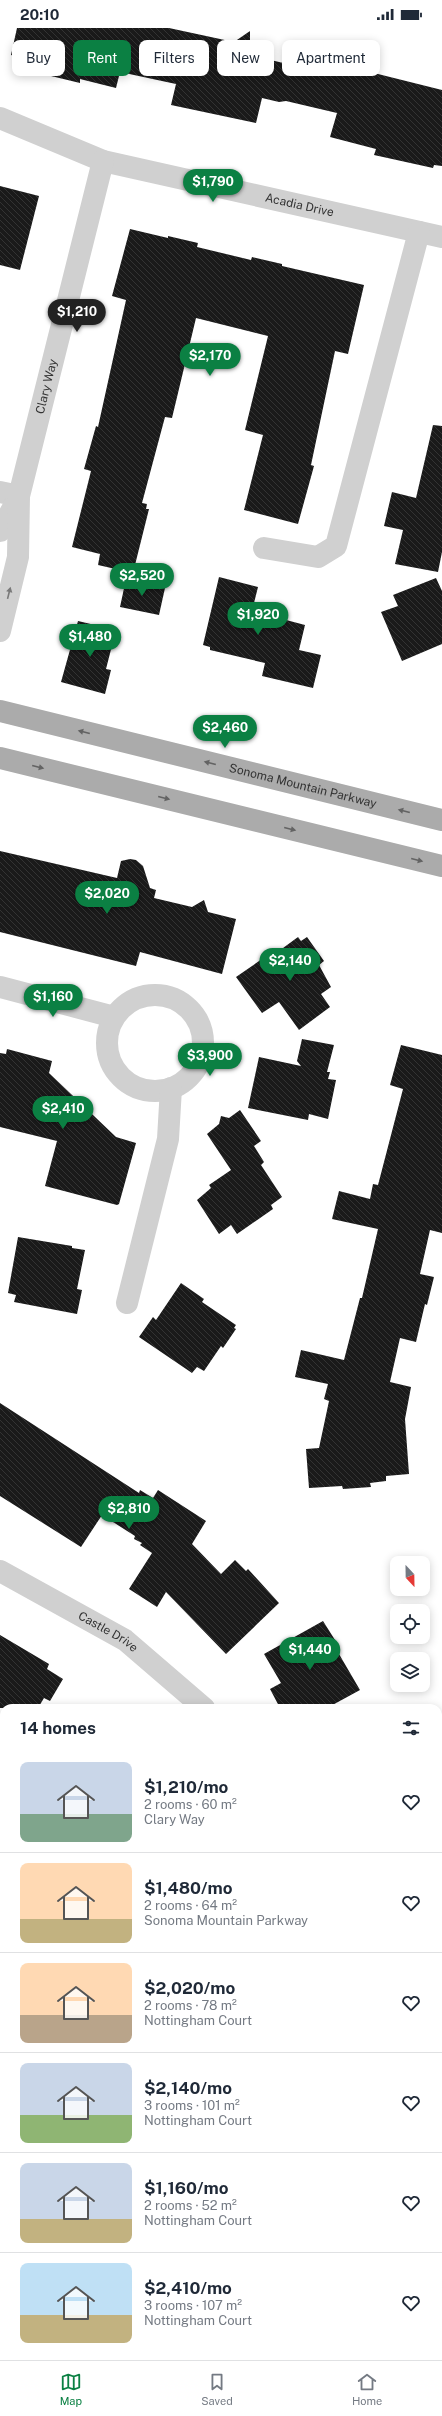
<!DOCTYPE html>
<html lang="en">
<head>
<meta charset="utf-8">
<style>
	body { margin:0; font-family:"Public Sans",sans-serif; background:#f6f6f7; color:#1f2937; height:100vh; display:flex; flex-direction:column; font-size:15px; white-space:nowrap }
	* { box-sizing:border-box; margin:0 }
	p { font-size:13px; color:#747a83 }
	.icon { flex:none; width:22px; height:22px; fill:none; stroke:currentColor; stroke-width:2; stroke-linecap:round; stroke-linejoin:round }
	.map { position:relative; flex:1; overflow:hidden }
	.drawer { position:absolute; left:0px; top:1676px; width:442px; height:656px; display:flex; flex-direction:column; background:#fff; border-radius:12px 12px 0 0; box-shadow:0 2px 10px #0003 }
	.drawer>* { flex:none }
	.banner { position:absolute; left:12px; top:12px; width:418px; height:36px; display:flex; gap:8px }
	.needle { width:26px; rotate:158deg }
	.fabs { position:absolute; left:390px; top:1528px; display:grid; gap:8px }
	.fabs a { display:grid; place-items:center; width:40px; height:40px; border-radius:8px; background:#fff; box-shadow:0 2px 10px #0003; font-size:20px }
	.price { position:absolute; translate:-50% -34px; padding:0 9px; border-radius:14px; background:#0b8043; color:#fff; font-size:13px; line-height:26px; filter:drop-shadow(0 1px 2px #0008) }
	.price::after { content:''; position:absolute; left:50%; top:24px; width:12px; height:9px; margin-left:-6px; background:inherit; clip-path:polygon(0 0,100% 0,50% 100%) }
	.price.current { background:#222; color:#fff }
	ul { padding:0; list-style:none }
	li { display:flex; align-items:center; gap:12px; height:100px; padding:0 20px }
	li+li { border-top:1px solid #e0e1e3 }
	li span { display:grid; place-items:center; flex:none; width:112px; height:80px; border-radius:8px; color:#555 }
	li>.icon { margin-inline-start:auto }
	span .icon { width:48px; height:48px; fill:#fffc; stroke-width:1 }
	li b { font-size:17px }
	h2 { display:flex; justify-content:space-between; align-items:center; height:48px; padding:0 20px; font-size:17px }
	.tag { padding:0 14px; border-radius:8px; background:#fff; box-shadow:0 2px 10px #0003; font-size:14px; line-height:36px }
	.tag.current { background:#0b8043; color:#fff }
	.status { display:flex; justify-content:space-between; align-items:center; height:28px; padding:0 20px; background:#fff; direction:ltr }
	.status svg { height:11px; fill:currentColor }
	.tabs { display:flex; justify-content:space-around; align-items:center; height:56px; border-top:1px solid #e0e1e3; background:#fff; font-size:11px; color:#747a83 }
	.tabs a { display:grid; justify-items:center; gap:2px }
	.tabs .current { color:#0b8043 }
	.map>svg:first-child { display:block }
</style>
</head>
<body>
<div class="status"><b>20:10</b><svg viewBox="0 0 49 12"><path d="M0 12V9h3v3zM5 12V6h3v6zM10 12V3h3v9zM15 12V0h3v12zM26 1h20v11H26zM47 4h2v5h-2z"/></svg></div>
<div class="map">
<svg width="442" height="2332" viewBox="0 0 442 2332">
	<defs>
		<pattern id="building-back-hatch" width="6" height="6" patternUnits="userSpaceOnUse"><rect width="6" height="6" fill="#1a1a1a"/><path d="M-1 5l2 2M0 0l6 6M5-1l2 2" fill="none" stroke="#333"/></pattern>
	</defs>
	<rect width="100%" height="100%" fill="#fff"/>
	<g fill="url(#building-back-hatch)">
		<path d="M17 0H169L234 14 250 3V24L263 28 262 30 309 41V39L315 40V36L349 45 350 39 442 62V138L434 137 433 140 374 127 376 121 330 109 337 85 286 73 279 74 262 70 256 95 171 77 176 56 120 44 116 60 80 51V55L51 48 53 38 11 27Z"/>
		<path d="M0 158 39 168 20 242 0 237Z"/>
		<path d="M130 201 168 210V208L198 215 197 219 251 232 252 229 282 236V238L364 257 348 326 335 323 311 437 314 438 298 496 244 482 263 407 245 402 268 308 196 290 172 390 165 389 142 475 147 476 146 481H149L133 545 98 537 100 526 72 519 91 443 84 441 96 398 98 399 126 272 112 268Z"/>
		<path d="M433 397 442 398V524L438 544 395 536 403 502 384 498 392 464 416 470Z"/>
		<path d="M219 549 258 559 252 583 305 597 299 622 321 627 313 660 262 648 265 635 210 622V619L203 617Z"/>
		<path d="M436 550 442 563V616L402 633 381 584 398 578 393 567Z"/>
		<path d="M126 551 165 560 159 587 120 579Z"/>
		<path d="M78 593 116 602 106 641 111 642 105 666 61 654Z"/>
		<path d="M0 823 117 850 121 833 130 831 136 832 143 838 150 860 156 862 154 870 192 879 204 872 208 884 236 891 222 946 140 924 136 938 0 904Z"/>
		<path d="M298 909 301 913 307 909 324 933 319 937 331 959 321 966 330 979 299 1002 279 974 262 985 236 949 262 931 264 934Z"/>
		<path d="M302 1011 334 1017 327 1044H330L328 1051 336 1052 328 1091 309 1086 308 1092 248 1080 259 1029 301 1038 297 1033Z"/>
		<path d="M401 1017 442 1027V1205L430 1202 420 1246 434 1249 427 1277 425 1276 416 1314 400 1310 390 1354 411 1359 405 1391 409 1446 386 1448V1453L370 1455 371 1459 343 1461 342 1458 309 1460 306 1421 319 1420 329 1373 324 1371 328 1356 295 1349 301 1322 344 1332 360 1270H362L378 1201 332 1191 339 1163 370 1171 373 1156 378 1157 403 1061 390 1057Z"/>
		<path d="M7 1021 52 1033 49 1045 116 1109 136 1115 119 1176 117 1177 45 1158 57 1113 0 1099V1025L6 1026Z"/>
		<path d="M240 1082 261 1113 254 1118 264 1134 261 1137 282 1169 271 1177 273 1181 237 1206 231 1197 219 1206 197 1172 211 1160 209 1157 231 1142 207 1106 219 1096 221 1088 229 1090Z"/>
		<path d="M18 1209 72 1218V1220L85 1222 77 1261 82 1262 77 1286 14 1274 16 1267 8 1265Z"/>
		<path d="M181 1255 204 1271 202 1274 236 1297 234 1300 236 1301 223 1320 221 1318 204 1343 197 1339 192 1345 139 1309 153 1289 156 1292Z"/>
		<path d="M0 1375 139 1465 140 1462 153 1470 158 1462 206 1493 192 1516 221 1546 235 1532 246 1543 248 1541 279 1575 226 1626 166 1564 157 1579 129 1561 152 1525 140 1517 142 1515 134 1511 135 1508 102 1487 81 1519 0 1468Z"/>
		<path d="M323 1593 335 1612 332 1614 360 1662 327 1680H280L270 1661 281 1655 264 1626Z"/>
		<path d="M0 1607 49 1636 47 1641 63 1651 50 1673 44 1670 38 1680H0Z"/>
	</g>
	<g fill="none" stroke-linecap="round" stroke-linejoin="round">
		<g stroke="#d0d0d0" stroke-width="22">
			<path id="s1" d="M0 90 103 133 442 209"/>
			<path d="M0 464 19 468"/>
			<path d="M0 503 18 471"/>
			<path d="M264 520 318 529 336 518 419 204"/>
			<path id="s2" d="M0 603 18 529 19 468 103 133"/>
			<path d="M0 959 114 989"/>
			<circle cx="155" cy="1015" r="48"/>
			<path d="M127 1275 168 1111 171 1060"/>
			<path id="s3" d="M0 1543 125 1612 204 1680"/>
			<path d="M0 2064 4 2065"/>
			<path d="M228 2328 245 2332"/>
			<path d="M194 2332 195 2328"/>
		</g>
		<g stroke="#ababab" stroke-width="22">
			<path id="s4" d="M0 683 442 792"/>
			<path d="M0 730 442 838"/>
		</g>
	</g>
	<defs><path id="oneway-solid" d="M-6-.8H1V-3.2L6.5 0L1 3.2V.8H-6Z"/></defs>
	<use fill="#7a7a7a" href="#oneway-solid" transform="translate(9 565) rotate(-76)"/>
	<g fill="#636363">
		<use href="#oneway-solid" transform="translate(84 704) rotate(-166)"/>
		<use href="#oneway-solid" transform="translate(210 735) rotate(-166)"/>
		<use href="#oneway-solid" transform="translate(38 739) rotate(14)"/>
		<use href="#oneway-solid" transform="translate(164 770) rotate(14)"/>
		<use href="#oneway-solid" transform="translate(404 783) rotate(-166)"/>
		<use href="#oneway-solid" transform="translate(290 801) rotate(14)"/>
		<use href="#oneway-solid" transform="translate(417 832) rotate(14)"/>
	</g>
	<g text-anchor="middle" stroke-width="4" stroke-linejoin="round" paint-order="stroke">
		<g font-size="12" fill="#333" stroke="#fff">
			<text dy="4" stroke="none"><textPath href="#s1" startOffset="313">Acadia Drive</textPath></text>
			<text dy="4" stroke="none"><textPath href="#s2" startOffset="250">Clary Way</textPath></text>
			<text dy="4" stroke="none"><textPath href="#s4" startOffset="312">Sonoma Mountain Parkway</textPath></text>
			<text dy="4" stroke="none"><textPath href="#s3" startOffset="124">Castle Drive</textPath></text>
		</g>
	</g>
</svg>
<div class="fabs">
<a><svg class="needle" viewBox="-14 -14 28 28"><path d="M0-13l5 13h-10z" fill="#e53935"/><path d="M0 13l5-13h-10z" fill="#747a83"/></svg></a>
<a><svg class="icon" aria-label="locate" viewBox="0 0 24 24"><circle cx="12" cy="12" r="6"/><path d="M12 2v4M12 18v4M2 12h4M18 12h4"/></svg></a>
<a><svg class="icon" aria-label="layers" viewBox="0 0 24 24"><path d="M12 4l9 5-9 5-9-5zM3 14l9 5 9-5"/></svg></a>
</div>
<b class="price" style="left:213px;top:175px">$1,790</b>
<b class="price current" style="left:77px;top:305px">$1,210</b>
<b class="price" style="left:210px;top:349px">$2,170</b>
<b class="price" style="left:142px;top:569px">$2,520</b>
<b class="price" style="left:258px;top:608px">$1,920</b>
<b class="price" style="left:90px;top:630px">$1,480</b>
<b class="price" style="left:225px;top:721px">$2,460</b>
<b class="price" style="left:107px;top:887px">$2,020</b>
<b class="price" style="left:290px;top:954px">$2,140</b>
<b class="price" style="left:53px;top:990px">$1,160</b>
<b class="price" style="left:210px;top:1049px">$3,900</b>
<b class="price" style="left:63px;top:1102px">$2,410</b>
<b class="price" style="left:129px;top:1502px">$2,810</b>
<b class="price" style="left:310px;top:1643px">$1,440</b>
<div class="banner">
<a class="tag">Buy</a>
<a class="tag current">Rent</a>
<a class="tag">Filters</a>
<a class="tag">New</a>
<a class="tag">Apartment</a>
</div>
<section class="drawer">
<h2>14 homes<svg class="icon" aria-label="filters" viewBox="0 0 24 24"><path d="M4 7h16M4 17h16"/><circle cx="9" cy="7" r="2"/><circle cx="15" cy="17" r="2"/></svg></h2>
<ul>
<li><span style="background:linear-gradient(#c9d6e8 65%,#7fa58c 0)"><svg class="icon" aria-label="home" viewBox="0 0 24 24"><path d="M3 11l9-7 9 7M6 9v11h12V9"/></svg></span><div><b>$1,210/mo</b><p>2 rooms · 60 m²</p><p>Clary Way</p></div><svg class="icon" aria-label="heart" viewBox="0 0 24 24"><path d="M12 20l-8-8c-3-5 5-10 8-4 3-6 11-1 8 4z"/></svg></li>
<li><span style="background:linear-gradient(#ffd9b3 70%,#c2b280 0)"><svg class="icon" aria-label="home" viewBox="0 0 24 24"><path d="M3 11l9-7 9 7M6 9v11h12V9"/></svg></span><div><b>$1,480/mo</b><p>2 rooms · 64 m²</p><p>Sonoma Mountain Parkway</p></div><svg class="icon" aria-label="heart" viewBox="0 0 24 24"><path d="M12 20l-8-8c-3-5 5-10 8-4 3-6 11-1 8 4z"/></svg></li>
<li><span style="background:linear-gradient(#ffd9b3 65%,#b9a48a 0)"><svg class="icon" aria-label="home" viewBox="0 0 24 24"><path d="M3 11l9-7 9 7M6 9v11h12V9"/></svg></span><div><b>$2,020/mo</b><p>2 rooms · 78 m²</p><p>Nottingham Court</p></div><svg class="icon" aria-label="heart" viewBox="0 0 24 24"><path d="M12 20l-8-8c-3-5 5-10 8-4 3-6 11-1 8 4z"/></svg></li>
<li><span style="background:linear-gradient(#c9d6e8 65%,#8fb573 0)"><svg class="icon" aria-label="home" viewBox="0 0 24 24"><path d="M3 11l9-7 9 7M6 9v11h12V9"/></svg></span><div><b>$2,140/mo</b><p>3 rooms · 101 m²</p><p>Nottingham Court</p></div><svg class="icon" aria-label="heart" viewBox="0 0 24 24"><path d="M12 20l-8-8c-3-5 5-10 8-4 3-6 11-1 8 4z"/></svg></li>
<li><span style="background:linear-gradient(#c9d6e8 70%,#c2b280 0)"><svg class="icon" aria-label="home" viewBox="0 0 24 24"><path d="M3 11l9-7 9 7M6 9v11h12V9"/></svg></span><div><b>$1,160/mo</b><p>2 rooms · 52 m²</p><p>Nottingham Court</p></div><svg class="icon" aria-label="heart" viewBox="0 0 24 24"><path d="M12 20l-8-8c-3-5 5-10 8-4 3-6 11-1 8 4z"/></svg></li>
<li><span style="background:linear-gradient(#bfe0f5 65%,#c2b280 0)"><svg class="icon" aria-label="home" viewBox="0 0 24 24"><path d="M3 11l9-7 9 7M6 9v11h12V9"/></svg></span><div><b>$2,410/mo</b><p>3 rooms · 107 m²</p><p>Nottingham Court</p></div><svg class="icon" aria-label="heart" viewBox="0 0 24 24"><path d="M12 20l-8-8c-3-5 5-10 8-4 3-6 11-1 8 4z"/></svg></li>
</ul>
</section>
</div>
<nav class="tabs">
<a class="current"><svg class="icon" aria-label="map" viewBox="0 0 24 24"><path d="M3 6l6-2 6 2 6-2v14l-6 2-6-2-6 2zM9 4v14M15 6v14"/></svg>Map</a>
<a><svg class="icon" aria-label="saved" viewBox="0 0 24 24"><path d="M7 4h10v16l-5-4-5 4z"/></svg>Saved</a>
<a><svg class="icon" aria-label="home" viewBox="0 0 24 24"><path d="M3 11l9-7 9 7M6 9v11h12V9"/></svg>Home</a>
</nav>
</body>
</html>
